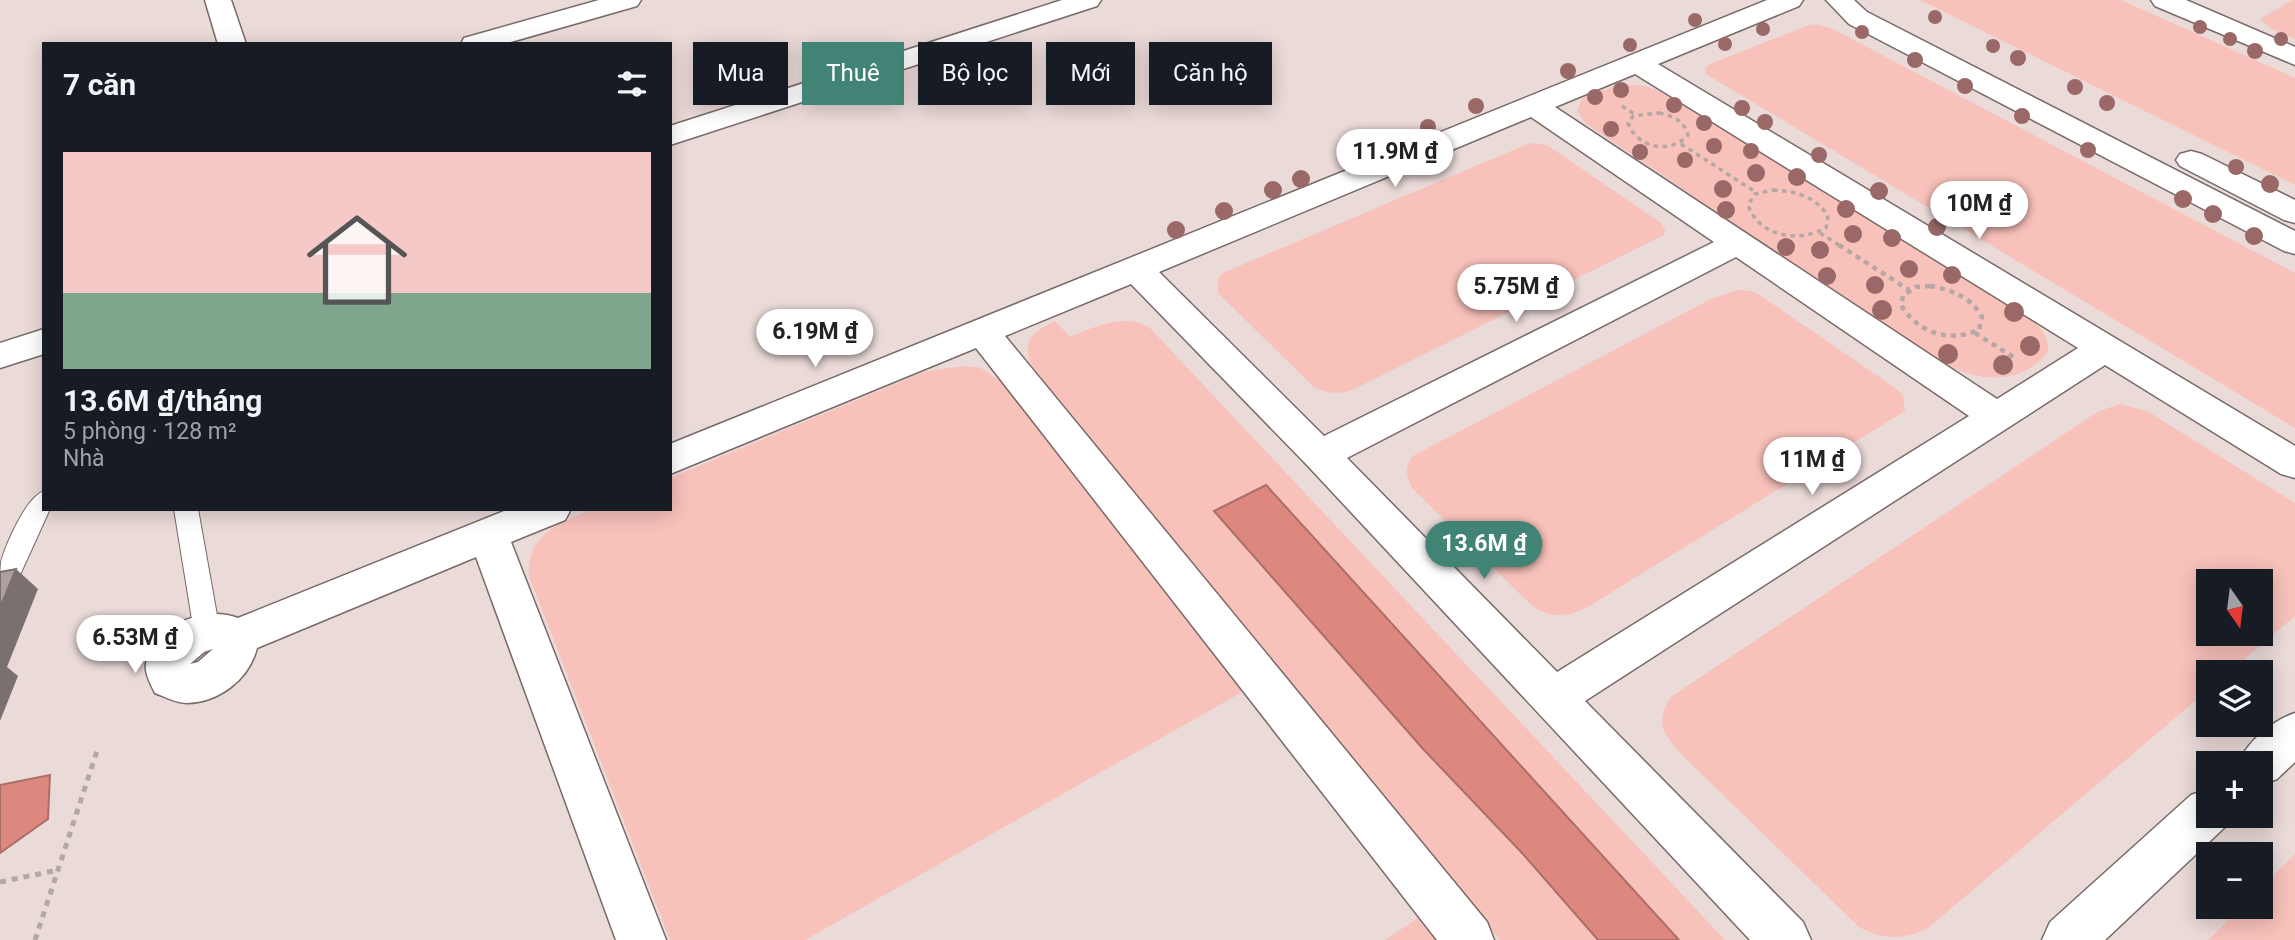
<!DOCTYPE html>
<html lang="vi">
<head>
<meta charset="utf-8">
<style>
	body { margin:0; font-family:Roboto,sans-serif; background:#20242c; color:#f1f3f6; height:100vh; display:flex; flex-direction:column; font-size:26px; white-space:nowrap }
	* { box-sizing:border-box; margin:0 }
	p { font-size:23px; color:#9ea1a6 }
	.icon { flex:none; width:38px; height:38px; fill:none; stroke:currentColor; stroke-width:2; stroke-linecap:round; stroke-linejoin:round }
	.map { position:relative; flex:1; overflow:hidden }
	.panel { position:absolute; left:42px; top:42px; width:630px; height:469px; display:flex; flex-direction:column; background:#171b24; border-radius:0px; box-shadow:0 4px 18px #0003 }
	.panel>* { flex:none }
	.top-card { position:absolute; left:693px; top:42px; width:665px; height:63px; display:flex; gap:14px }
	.needle { width:46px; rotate:166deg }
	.controls { position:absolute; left:2196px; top:569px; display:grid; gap:14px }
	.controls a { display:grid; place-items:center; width:77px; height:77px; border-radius:0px; background:#171b24; box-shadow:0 4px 18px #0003; font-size:35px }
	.price { position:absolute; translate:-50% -60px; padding:0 16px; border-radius:24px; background:#fff; color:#222; font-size:23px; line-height:46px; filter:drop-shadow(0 2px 4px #0008) }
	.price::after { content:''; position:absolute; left:50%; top:42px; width:21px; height:16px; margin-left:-10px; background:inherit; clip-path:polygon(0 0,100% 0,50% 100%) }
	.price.on { background:#418374; color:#fff }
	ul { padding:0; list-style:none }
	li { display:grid; align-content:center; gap:14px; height:371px; padding:0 21px }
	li+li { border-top:2px solid #363941 }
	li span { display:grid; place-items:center; height:217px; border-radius:0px; color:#555 }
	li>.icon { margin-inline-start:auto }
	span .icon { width:126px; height:126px; fill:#fffc; stroke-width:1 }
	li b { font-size:30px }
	h2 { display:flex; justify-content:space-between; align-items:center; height:84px; padding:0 21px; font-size:30px }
	.chip { padding:0 24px; border-radius:0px; background:#171b24; box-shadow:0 4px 18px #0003; font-size:24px; line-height:63px }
	.chip.on { background:#418374; color:#fff }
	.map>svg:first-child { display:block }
</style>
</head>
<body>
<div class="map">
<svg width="2295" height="940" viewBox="0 0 2295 940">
	<rect width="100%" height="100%" fill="#eadad8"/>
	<g fill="#f8c1ba" fill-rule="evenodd">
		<path d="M1920 0H2121L2295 78V185Z"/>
		<path d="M2292 0H2295V39L2270 28 2260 19Z"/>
		<path d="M1812 24 1831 28 2295 273V428L1706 74 1705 69 1708 65Z"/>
		<path d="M1621 84 1646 86 1669 96 2016 308C2031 319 2050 331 2048 352 2017 390 1971 380 1934 358L1585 123 1577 110 1583 98Z"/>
		<path d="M1530 143 1547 145 1661 223 1665 229 1664 235 1350 391C1337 394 1328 393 1315 388L1218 293V278L1225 272Z"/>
		<path d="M1738 290 1751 291 1760 295 1895 388 1903 395 1905 411 1586 608C1565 618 1547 618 1529 603L1412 488C1406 475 1404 468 1413 456L1711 299Z"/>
		<path d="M1055 321 1070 337C1096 327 1122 313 1149 327L1725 940H1500L1033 368C1020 342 1032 332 1055 321Z"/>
		<path d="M963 366 981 368 1007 386 1244 691 805 940H670L529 576C527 544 546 529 574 517 580 515 588 510 594 509 618 505 646 509 670 509V478L924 372Z"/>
		<path d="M2120 404 2147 411 2295 503V616L2229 672H2208V690L1928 928C1904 940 1883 940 1859 927L1680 753C1662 732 1655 722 1671 697L2097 412ZM2208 581H2261V634H2208Z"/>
		<path d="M2295 854V940H2208L2242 907 2261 906V888Z"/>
		<path d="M1421 916 1440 940H1385Z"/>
	</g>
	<g fill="#dc887f" stroke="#ab6e68" stroke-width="2">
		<path d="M1266 485 1679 940H1598L1523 854 1424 750 1214 511Z"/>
		<path d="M50 775 48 819 0 853V785Z"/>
	</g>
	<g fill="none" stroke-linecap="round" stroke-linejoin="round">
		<g stroke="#786a68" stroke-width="2">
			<g id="service">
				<path d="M44 491V509H50L9 599 0 602C0 590 0 574 1 562 6 544 26 497 44 491Z"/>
				<path d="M174 509H198L220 632 216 640 207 643 198 640 194 632Z"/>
			</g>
		</g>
		<g stroke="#786a68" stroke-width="3">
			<g id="minor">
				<path d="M205 0H231L246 44H218Z"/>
				<path d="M599 0H641L637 6 504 44H461L464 38Z"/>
				<path d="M1062 0H1101L1097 6 670 145V126Z"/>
				<path d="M1767 0H1803L1799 6 1658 64 2295 446V478L2281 474 2105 365 1585 701 1803 922 1811 940H1750L1307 465 1131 284 1005 336 1487 922 1494 940H1437L976 348 670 474V444ZM1635 74 2078 348 1997 399 1555 107ZM1531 117 1714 242 1324 436 1159 272ZM1736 257 1969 416 1557 672 1347 458Z"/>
				<path d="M1826 0H1854L1867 12 2295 231V254L2284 251 1849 24Z"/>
				<path d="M2151 0H2186L2295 47V65L2155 6Z"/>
				<path d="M2191 151 2202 154 2295 200V223L2284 220 2180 166 2176 160 2180 154Z"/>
				<path d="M44 329V354L0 368V343Z"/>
				<path d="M509 509H571L565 520 511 542 666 940H616L476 557 257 648C249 679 220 702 187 703 177 703 165 697 155 693 151 685 144 672 146 663 155 625 204 605 238 618ZM213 649 198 662 190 664 204 652Z"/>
				<path d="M2295 713V762L2277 779 2261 785V763H2238C2249 740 2272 721 2295 713Z"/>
				<path d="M2208 789V816H2230L2225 827 2105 940H2042L2050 922 2191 795Z"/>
			</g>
		</g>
		<g stroke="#b4a7a5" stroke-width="3.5" stroke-dasharray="4.5 4.5" stroke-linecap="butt">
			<path d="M1622 106 1636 115"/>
			<path d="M1659 113C1673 116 1684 120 1688 135 1670 155 1637 148 1628 123L1633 116Z"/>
			<path d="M1681 144 1757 193"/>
			<path d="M1773 190C1795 191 1815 196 1828 216L1826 228C1798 243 1759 237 1748 205L1755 194Z"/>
			<path d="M1820 233 1842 247"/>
		</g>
		<g stroke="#b4a7a5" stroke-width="4.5" stroke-dasharray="5 5" stroke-linecap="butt">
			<path d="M1839 245 1909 290"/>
			<path d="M1930 286C1952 290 1971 297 1982 317L1979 330C1949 343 1918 333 1901 305L1903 296 1916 287Z"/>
			<path d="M1975 333 2015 358"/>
		</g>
		<g stroke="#b4a7a5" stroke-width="5" stroke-dasharray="6 6" stroke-linecap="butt">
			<path d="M0 882 58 870"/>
			<path d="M35 940 97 751"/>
		</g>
		<use href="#service" fill="#fff" fill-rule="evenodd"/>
		<use href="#minor" fill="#fff" fill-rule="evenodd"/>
	</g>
	<g fill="#996867">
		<circle cx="1935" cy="17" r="7"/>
		<circle cx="1695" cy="20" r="7"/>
		<circle cx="2200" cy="27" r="7"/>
		<circle cx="1763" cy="29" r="7"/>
		<circle cx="1862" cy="32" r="7"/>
		<circle cx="2230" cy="39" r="7"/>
		<circle cx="2281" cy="39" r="7"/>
		<circle cx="1725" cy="44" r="7"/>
		<circle cx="1630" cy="45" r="7"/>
		<circle cx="1993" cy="46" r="7"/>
		<circle cx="2255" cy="51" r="8"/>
		<circle cx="2018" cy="58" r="8"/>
		<circle cx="1915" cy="60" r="8"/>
		<circle cx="1568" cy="71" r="8"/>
		<circle cx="1965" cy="86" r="8"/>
		<circle cx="2075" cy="87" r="8"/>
		<circle cx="1621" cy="90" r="8"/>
		<circle cx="1595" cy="97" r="8"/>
		<circle cx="2107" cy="103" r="8"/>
		<circle cx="1674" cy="105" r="8"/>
		<circle cx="1476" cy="106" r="8"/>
		<circle cx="1742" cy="108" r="8"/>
		<circle cx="2022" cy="116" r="8"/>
		<circle cx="1765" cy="122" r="8"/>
		<circle cx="1704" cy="123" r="8"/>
		<circle cx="1428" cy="127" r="8"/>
		<circle cx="1611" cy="129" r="8"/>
		<circle cx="1714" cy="146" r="8"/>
		<circle cx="1382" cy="147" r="8"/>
		<circle cx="2088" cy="150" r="8"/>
		<circle cx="1751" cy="151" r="8"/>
		<circle cx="1640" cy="152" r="8"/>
		<circle cx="1819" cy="155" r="8"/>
		<circle cx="1685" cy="160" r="8"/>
		<circle cx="2236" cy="167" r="8"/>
		<circle cx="1756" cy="173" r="9"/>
		<circle cx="1797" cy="177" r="9"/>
		<circle cx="1301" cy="179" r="9"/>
		<circle cx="2270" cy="184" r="9"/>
		<circle cx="1723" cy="189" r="9"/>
		<circle cx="1273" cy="190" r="9"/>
		<circle cx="1879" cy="191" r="9"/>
		<circle cx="2183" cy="199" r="9"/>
		<circle cx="1846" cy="209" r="9"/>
		<circle cx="1726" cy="210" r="9"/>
		<circle cx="1224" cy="211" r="9"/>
		<circle cx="2213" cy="214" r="9"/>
		<circle cx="1937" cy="227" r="9"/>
		<circle cx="1176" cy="230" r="9"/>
		<circle cx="1853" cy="234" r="9"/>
		<circle cx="2254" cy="236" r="9"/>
		<circle cx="1892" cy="238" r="9"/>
		<circle cx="1786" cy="247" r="9"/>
		<circle cx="1820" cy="250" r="9"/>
		<circle cx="1909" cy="269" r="9"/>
		<circle cx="1952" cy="275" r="9"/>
		<circle cx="1827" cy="276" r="9"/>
		<circle cx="1875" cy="285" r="9"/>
		<circle cx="1882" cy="310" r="10"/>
		<circle cx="2014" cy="312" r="10"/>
		<circle cx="2030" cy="346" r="10"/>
		<circle cx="1948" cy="354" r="10"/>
		<circle cx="2003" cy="365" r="10"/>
	</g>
	<path fill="#7a706f" d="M16 569 38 589 7 667 18 676 0 721V608Z"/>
	<path fill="#afa09e" stroke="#7a706f" stroke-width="2" d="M16 569 0 608V572Z"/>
</svg>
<div class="controls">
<a><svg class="needle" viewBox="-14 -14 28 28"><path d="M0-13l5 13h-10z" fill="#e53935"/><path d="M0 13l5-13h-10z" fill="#9ea1a6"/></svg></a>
<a><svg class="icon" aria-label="layers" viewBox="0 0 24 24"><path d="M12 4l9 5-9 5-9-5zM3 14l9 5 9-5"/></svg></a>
<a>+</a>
<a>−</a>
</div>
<b class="price" style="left:1395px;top:189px">11.9M ₫</b>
<b class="price" style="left:1979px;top:241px">10M ₫</b>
<b class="price" style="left:1516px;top:324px">5.75M ₫</b>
<b class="price" style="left:815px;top:369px">6.19M ₫</b>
<b class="price" style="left:1812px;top:497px">11M ₫</b>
<b class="price on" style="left:1484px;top:581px">13.6M ₫</b>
<b class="price" style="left:135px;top:675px">6.53M ₫</b>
<div class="top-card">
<a class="chip">Mua</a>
<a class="chip on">Thuê</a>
<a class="chip">Bộ lọc</a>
<a class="chip">Mới</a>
<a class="chip">Căn hộ</a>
</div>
<section class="panel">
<h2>7 căn<svg class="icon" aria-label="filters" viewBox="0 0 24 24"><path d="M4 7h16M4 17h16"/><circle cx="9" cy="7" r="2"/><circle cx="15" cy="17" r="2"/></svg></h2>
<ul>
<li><span style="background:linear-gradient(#f6c9c9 65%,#7fa58c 0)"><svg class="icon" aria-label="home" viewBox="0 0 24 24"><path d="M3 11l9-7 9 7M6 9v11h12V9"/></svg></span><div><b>13.6M ₫/tháng</b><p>5 phòng · 128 m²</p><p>Nhà</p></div></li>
</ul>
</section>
</div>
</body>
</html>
